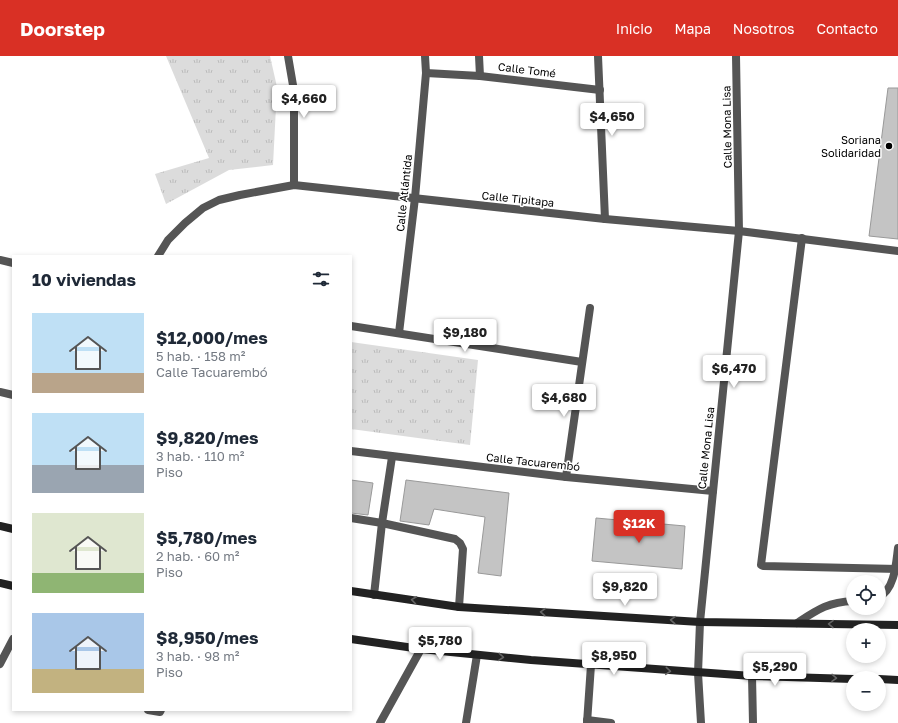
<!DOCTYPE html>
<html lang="es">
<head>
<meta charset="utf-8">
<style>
	body { margin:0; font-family:"Golos Text",sans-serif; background:#f6f6f7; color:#1f2937; height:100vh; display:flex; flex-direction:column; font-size:15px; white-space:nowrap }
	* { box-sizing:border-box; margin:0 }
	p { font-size:13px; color:#747a83 }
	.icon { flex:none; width:22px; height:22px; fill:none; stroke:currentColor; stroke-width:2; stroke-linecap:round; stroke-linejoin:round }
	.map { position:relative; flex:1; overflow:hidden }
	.side { position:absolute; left:12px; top:199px; width:340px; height:456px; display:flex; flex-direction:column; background:#fff; border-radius:0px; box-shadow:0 2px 6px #0003 }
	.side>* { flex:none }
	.buttons { position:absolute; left:846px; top:519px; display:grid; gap:8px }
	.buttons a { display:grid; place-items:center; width:40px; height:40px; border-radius:50%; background:#fff; box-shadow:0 2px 6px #0003; font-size:20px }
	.price { position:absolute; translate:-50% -34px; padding:0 9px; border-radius:4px; background:#fff; color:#222; font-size:13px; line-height:26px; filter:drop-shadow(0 1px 2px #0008) }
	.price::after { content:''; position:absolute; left:50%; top:24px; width:12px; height:9px; margin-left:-6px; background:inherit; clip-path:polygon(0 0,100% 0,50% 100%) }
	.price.selected { background:#d93025; color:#fff }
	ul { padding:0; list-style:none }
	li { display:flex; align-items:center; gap:12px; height:100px; padding:0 20px }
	li span { display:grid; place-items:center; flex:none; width:112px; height:80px; border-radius:0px; color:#555 }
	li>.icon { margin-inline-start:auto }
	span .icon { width:48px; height:48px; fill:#fffc; stroke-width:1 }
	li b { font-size:17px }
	h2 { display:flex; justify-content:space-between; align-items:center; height:48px; padding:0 20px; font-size:17px }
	header { display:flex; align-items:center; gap:24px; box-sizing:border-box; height:56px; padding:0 20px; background:#d93025; color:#fff }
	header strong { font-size:19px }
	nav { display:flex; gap:22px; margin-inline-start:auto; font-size:14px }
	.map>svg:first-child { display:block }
</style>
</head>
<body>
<header>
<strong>Doorstep</strong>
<nav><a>Inicio</a><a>Mapa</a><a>Nosotros</a><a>Contacto</a></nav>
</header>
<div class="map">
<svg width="898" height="667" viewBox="0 0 898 667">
	<defs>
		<pattern id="grass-tufts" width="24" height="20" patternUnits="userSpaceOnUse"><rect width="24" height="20" fill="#dcdcdc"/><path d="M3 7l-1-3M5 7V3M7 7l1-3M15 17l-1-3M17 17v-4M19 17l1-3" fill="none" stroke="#bbb"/></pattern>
	</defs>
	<rect width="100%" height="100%" fill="#fff"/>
	<g fill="url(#grass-tufts)">
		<path d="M166 0H270L277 31 273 109 229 114 166 148 155 118 209 102Z"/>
		<path d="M351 286 478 304 470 389 351 373Z"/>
	</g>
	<g fill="#c4c4c4" stroke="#999">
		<path d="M888 32H898V183L869 180Z"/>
		<path d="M351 424 373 427 368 459 351 457Z"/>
		<path d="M406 424 509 437 501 520 478 517 485 461 434 453 429 469 400 465Z"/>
		<path d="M596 462 685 470 682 513 592 505Z"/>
	</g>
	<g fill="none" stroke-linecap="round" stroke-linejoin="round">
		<g stroke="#555" stroke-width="8">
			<path d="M739 175 898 195"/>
			<path d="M802 182 761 509 763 510 898 513"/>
			<path d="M351 462 382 467 455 483 460 487 463 493 459 551"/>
			<path d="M879 541C895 533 896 507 898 492"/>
			<path d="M797 567C817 554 828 546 853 545"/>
			<path d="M752 620 753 667"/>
			<path d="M148 654 160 656 161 654"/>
			<path d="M587 664 611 667"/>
			<path d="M380 667 421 593"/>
			<path d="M466 667 477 599"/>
			<path d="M587 667 591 609"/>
		</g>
		<g stroke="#555" stroke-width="8">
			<path d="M288 0 294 35V129"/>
			<path d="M479 0 480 20"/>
			<path d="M598 0 605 163"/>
			<path d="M426 17 480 20 600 34"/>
			<path d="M158 200 168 184 185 167 203 152 219 144 240 139 294 129 605 163 739 175"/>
			<path d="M0 204 13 207"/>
			<path d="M351 270 582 306"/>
			<path d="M399 277 415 142 426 17 425 0"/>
			<path d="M0 336 13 339"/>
			<path d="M351 395 566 421 713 435"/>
			<path d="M566 421 590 252"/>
			<path d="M374 539 382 467 392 401"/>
			<path d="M0 608 13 583"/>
			<path d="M701 667 698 617 700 566 739 175 736 0"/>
		</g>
		<g stroke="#222" stroke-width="8">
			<path d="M0 470 13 473"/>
			<path d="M0 527 13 530"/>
			<path d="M351 535 459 551 700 566 898 569"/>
			<path d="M351 583 421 593 531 604 752 620 853 623"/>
			<path d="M879 623 898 624"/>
		</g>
	</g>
	<defs><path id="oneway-chevron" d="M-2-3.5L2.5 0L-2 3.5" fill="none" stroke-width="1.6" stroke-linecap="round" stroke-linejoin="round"/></defs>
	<g stroke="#646464">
		<use href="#oneway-chevron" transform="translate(414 544) rotate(-172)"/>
		<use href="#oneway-chevron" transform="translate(543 556) rotate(-176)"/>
		<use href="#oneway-chevron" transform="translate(673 564) rotate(-176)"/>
		<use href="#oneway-chevron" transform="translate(831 568) rotate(-179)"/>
		<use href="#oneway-chevron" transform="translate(501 601) rotate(5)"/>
		<use href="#oneway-chevron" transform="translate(668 615) rotate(5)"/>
		<use href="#oneway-chevron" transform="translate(834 622) rotate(1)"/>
	</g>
	<circle fill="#000" stroke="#fff" stroke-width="1.5" cx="889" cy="90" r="4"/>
	<g text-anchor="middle" stroke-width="3" stroke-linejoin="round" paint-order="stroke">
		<g font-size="11" fill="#000" stroke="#fff">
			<text transform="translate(527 14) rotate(7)" y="4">Calle Tomé</text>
			<text transform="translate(727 71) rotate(-91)" y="4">Calle Mona Lisa</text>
			<text transform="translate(404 137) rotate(-84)" y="4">Calle Atlántida</text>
			<text transform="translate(518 143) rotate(6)" y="4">Calle Tipitapa</text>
			<text transform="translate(706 392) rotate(-84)" y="4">Calle Mona Lisa</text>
			<text transform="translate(533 406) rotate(6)" y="4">Calle Tacuarembó</text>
		</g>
		<g font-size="11" fill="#000" stroke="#fff" text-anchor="end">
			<text x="881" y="88">Soriana<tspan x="881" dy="13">Solidaridad</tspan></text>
		</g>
	</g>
</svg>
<div class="buttons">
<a><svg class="icon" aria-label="locate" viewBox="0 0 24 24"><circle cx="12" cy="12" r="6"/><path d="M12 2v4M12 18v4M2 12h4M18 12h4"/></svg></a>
<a>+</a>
<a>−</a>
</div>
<b class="price" style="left:304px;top:63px">$4,660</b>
<b class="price" style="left:612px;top:81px">$4,650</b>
<b class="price" style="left:465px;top:297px">$9,180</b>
<b class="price" style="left:734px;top:333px">$6,470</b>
<b class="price" style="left:564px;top:362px">$4,680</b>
<b class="price selected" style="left:639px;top:488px">$12K</b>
<b class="price" style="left:625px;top:551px">$9,820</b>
<b class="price" style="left:440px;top:605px">$5,780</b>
<b class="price" style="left:614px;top:620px">$8,950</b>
<b class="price" style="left:775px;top:631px">$5,290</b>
<section class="side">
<h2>10 viviendas<svg class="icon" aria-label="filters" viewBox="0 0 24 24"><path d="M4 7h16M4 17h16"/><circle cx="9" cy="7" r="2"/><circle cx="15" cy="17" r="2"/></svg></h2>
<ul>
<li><span style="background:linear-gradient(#bfe0f5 75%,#b9a48a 0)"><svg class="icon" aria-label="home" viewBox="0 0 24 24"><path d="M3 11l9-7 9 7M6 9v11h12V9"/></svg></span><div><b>$12,000/mes</b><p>5 hab. · 158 m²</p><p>Calle Tacuarembó</p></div></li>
<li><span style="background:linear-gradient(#bfe0f5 65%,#9aa5b1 0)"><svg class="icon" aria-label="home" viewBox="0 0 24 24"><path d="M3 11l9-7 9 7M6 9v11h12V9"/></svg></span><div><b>$9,820/mes</b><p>3 hab. · 110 m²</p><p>Piso</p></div></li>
<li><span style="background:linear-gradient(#dfe7d0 75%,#8fb573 0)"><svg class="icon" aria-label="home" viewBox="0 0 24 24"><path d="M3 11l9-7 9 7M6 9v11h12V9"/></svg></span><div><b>$5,780/mes</b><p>2 hab. · 60 m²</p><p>Piso</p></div></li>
<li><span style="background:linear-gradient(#a9c7e8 70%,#c2b280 0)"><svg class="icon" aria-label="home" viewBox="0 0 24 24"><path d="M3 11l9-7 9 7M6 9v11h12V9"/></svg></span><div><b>$8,950/mes</b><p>3 hab. · 98 m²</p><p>Piso</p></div></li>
</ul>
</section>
</div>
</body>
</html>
